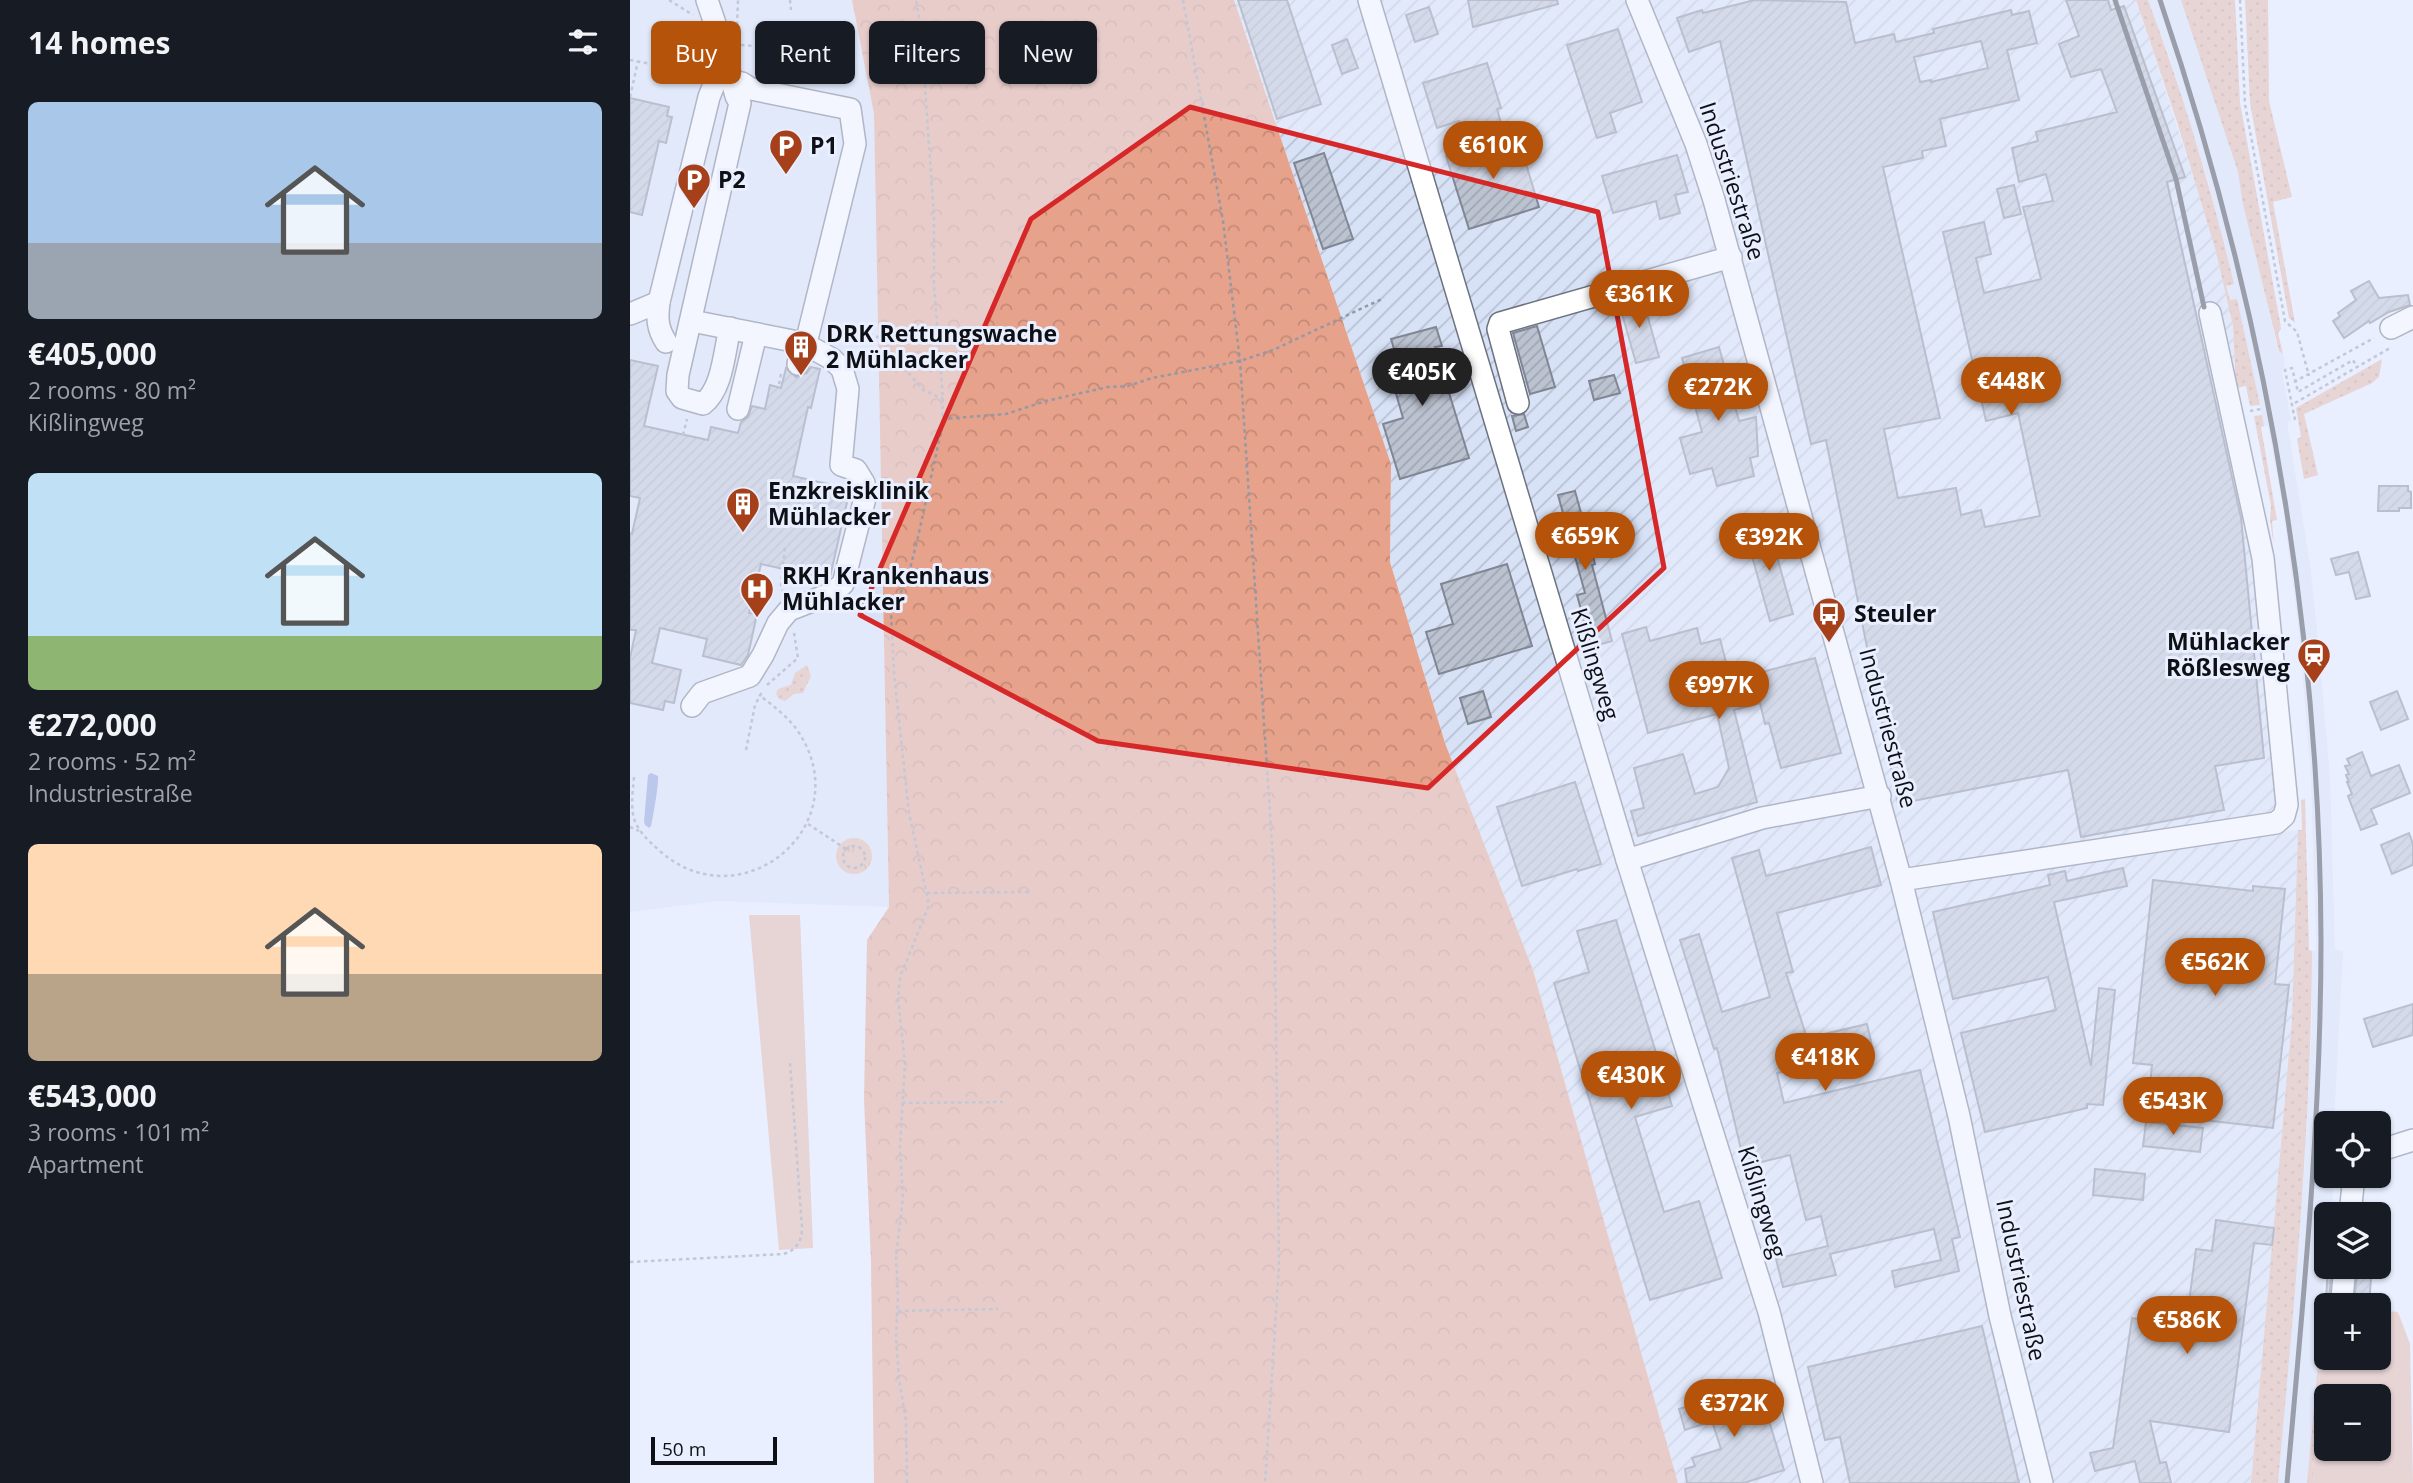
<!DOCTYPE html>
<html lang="en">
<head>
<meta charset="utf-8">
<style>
	body { margin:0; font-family:"Open Sans",sans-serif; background:#242831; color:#f1f3f6; height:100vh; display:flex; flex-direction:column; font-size:26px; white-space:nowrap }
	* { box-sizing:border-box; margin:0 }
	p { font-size:23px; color:#9ea1a6 }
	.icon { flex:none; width:38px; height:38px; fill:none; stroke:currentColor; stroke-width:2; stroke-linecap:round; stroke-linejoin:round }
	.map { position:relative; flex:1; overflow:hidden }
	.panel { display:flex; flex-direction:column; background:#171b24; width:630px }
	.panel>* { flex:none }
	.hud { position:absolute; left:21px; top:21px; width:665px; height:63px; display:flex; gap:14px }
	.fabs { position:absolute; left:1684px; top:1111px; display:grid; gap:14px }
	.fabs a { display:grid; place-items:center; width:77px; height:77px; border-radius:10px; background:#171b24; box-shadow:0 2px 5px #0004; font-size:35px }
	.scale { position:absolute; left:21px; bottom:18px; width:126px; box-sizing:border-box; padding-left:7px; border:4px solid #0e1015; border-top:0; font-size:19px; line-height:24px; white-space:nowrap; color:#0e1015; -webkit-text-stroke:5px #e9efff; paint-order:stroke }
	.price { position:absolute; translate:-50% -60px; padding:0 16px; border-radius:24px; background:#b45309; color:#fff; font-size:23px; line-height:46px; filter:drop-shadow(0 2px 4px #0008) }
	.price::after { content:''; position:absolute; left:50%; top:42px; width:21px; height:16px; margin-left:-10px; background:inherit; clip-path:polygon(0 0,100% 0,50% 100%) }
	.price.on { background:#222; color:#fff }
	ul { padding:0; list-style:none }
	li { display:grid; align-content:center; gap:14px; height:371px; padding:0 28px }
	li span { display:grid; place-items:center; height:217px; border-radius:10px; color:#555 }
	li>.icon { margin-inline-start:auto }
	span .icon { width:126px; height:126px; fill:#fffc; stroke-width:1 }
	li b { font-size:30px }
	h2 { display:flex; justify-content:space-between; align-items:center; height:84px; padding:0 28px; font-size:30px }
	.pill { padding:0 24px; border-radius:10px; background:#171b24; box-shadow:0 2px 5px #0004; font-size:24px; line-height:63px }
	.pill.on { background:#b45309; color:#fff }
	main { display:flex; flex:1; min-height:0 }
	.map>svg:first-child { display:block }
</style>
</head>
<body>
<main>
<section class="panel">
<h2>14 homes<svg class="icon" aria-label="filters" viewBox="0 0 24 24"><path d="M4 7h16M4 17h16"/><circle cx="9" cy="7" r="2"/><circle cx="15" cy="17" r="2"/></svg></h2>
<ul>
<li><span style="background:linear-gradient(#a9c7e8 65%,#9aa5b1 0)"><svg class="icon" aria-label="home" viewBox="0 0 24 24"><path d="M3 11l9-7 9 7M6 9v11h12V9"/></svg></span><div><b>€405,000</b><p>2 rooms · 80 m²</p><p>Kißlingweg</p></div></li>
<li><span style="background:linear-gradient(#bfe0f5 75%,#8fb573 0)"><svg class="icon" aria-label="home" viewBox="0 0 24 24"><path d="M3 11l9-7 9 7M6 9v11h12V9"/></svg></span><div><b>€272,000</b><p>2 rooms · 52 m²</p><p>Industriestraße</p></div></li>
<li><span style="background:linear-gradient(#ffd9b3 60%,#b9a48a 0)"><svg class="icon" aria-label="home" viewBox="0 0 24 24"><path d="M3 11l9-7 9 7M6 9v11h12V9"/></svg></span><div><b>€543,000</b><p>3 rooms · 101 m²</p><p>Apartment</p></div></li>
</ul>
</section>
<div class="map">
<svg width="1783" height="1483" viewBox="0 0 1783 1483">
	<defs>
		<pattern id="industrial-furrows" width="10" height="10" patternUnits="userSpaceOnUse" patternTransform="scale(1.75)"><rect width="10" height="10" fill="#d8e2f7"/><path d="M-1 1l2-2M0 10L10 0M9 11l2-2" fill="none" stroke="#b8c1d3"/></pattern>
		<pattern id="grass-dots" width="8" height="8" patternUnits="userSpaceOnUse" patternTransform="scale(1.75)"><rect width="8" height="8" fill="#e5b3a3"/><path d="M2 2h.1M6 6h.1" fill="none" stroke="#c3998b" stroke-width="1.8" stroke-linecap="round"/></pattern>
		<pattern id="forest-crowns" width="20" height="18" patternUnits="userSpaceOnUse" patternTransform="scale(1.75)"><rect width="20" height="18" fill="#e7a28b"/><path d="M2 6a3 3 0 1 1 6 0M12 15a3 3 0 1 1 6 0" fill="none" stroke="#c58a77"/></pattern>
		<pattern id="park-tufts" width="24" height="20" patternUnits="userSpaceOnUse" patternTransform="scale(1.75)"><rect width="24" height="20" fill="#e5b3a3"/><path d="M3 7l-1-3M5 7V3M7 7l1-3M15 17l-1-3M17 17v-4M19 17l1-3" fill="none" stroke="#c3998b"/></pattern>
		<pattern id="building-hatch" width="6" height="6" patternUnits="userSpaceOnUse" patternTransform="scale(1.75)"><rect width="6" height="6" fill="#bbc2d0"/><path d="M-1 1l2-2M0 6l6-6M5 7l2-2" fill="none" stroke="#a0a6b2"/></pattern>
	</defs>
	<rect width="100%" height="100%" fill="#e9efff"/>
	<g fill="#d8e2f7">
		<path d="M0 0H222L244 114 259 907 89 901 0 912Z"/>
		<path d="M1518 0H1551L1569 49 1610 179 1614 204 1648 351 1653 354 1655 366 1652 372 1661 421 1657 422 1680 564 1687 629 1700 777 1705 950 1713 951 1704 1123 1696 1124V1176H1704L1703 1196 1699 1214H1696L1692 1312 1677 1483H1648L1675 1163 1682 1022V951L1686 950V941L1681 779 1669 632 1652 502 1638 426H1634L1607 299 1600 301 1596 286 1603 284 1578 181 1540 58Z"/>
	</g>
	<path fill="url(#industrial-furrows)" d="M604 0H1506L1565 182 1586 252 1603 326 1606 396 1626 559 1652 832 1668 830 1662 1019 1621 1483H1048L903 970 815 743 760 562 761 464Z"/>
	<g fill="url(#grass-dots)">
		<path d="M1506 0H1518C1553 93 1581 188 1604 284L1596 286 1600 300 1607 299 1630 405 1620 406 1616 386 1606 388 1603 326 1586 252 1547 122Z"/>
		<path d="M1551 0H1605L1610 103 1650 322 1651 329 1648 333 1653 354 1649 351 1613 204 1608 172Z"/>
		<path d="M1615 0H1638L1639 101 1662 197 1643 202 1665 323 1659 318 1620 103Z"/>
		<path d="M1752 359 1749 377 1742 383 1674 414 1688 475 1674 479 1667 439 1671 437 1666 408Z"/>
		<path d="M1632 415 1634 426 1631 427 1647 520 1642 521 1644 546 1640 520 1641 506 1624 416Z"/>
		<path d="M177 665 181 676 173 693 164 694 155 701 149 699 146 694 148 689 161 685 165 673Z"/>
		<path d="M1675 799 1679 950 1682 951C1681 1129 1664 1306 1648 1483H1621L1662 1019 1668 830H1672L1671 800Z"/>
		<path d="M1692 1318V1344L1683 1470 1685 1483H1677Z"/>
	</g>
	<path fill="url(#forest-crowns)" d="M222 0H604L761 464 760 562 815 743 903 970 1048 1483H244L241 1262 234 1099 237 940 259 907 244 114Z"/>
	<circle fill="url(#park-tufts)" cx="224" cy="856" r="18"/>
	<g fill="#e5b3a3" fill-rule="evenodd">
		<path d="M119 915H170L183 1248 149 1250Z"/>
		<path d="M1692 1304 1710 1305 1696 1306V1358H1748V1310L1768 1312 1780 1344 1783 1483H1685L1683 1470 1692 1344ZM1696 1396H1748V1449H1696Z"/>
	</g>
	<path fill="#839ad3" d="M21 773 28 776C29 784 23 816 21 826L19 828 15 825 14 822 18 775Z"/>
	<g fill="url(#building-hatch)" stroke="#808693" stroke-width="2" fill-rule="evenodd">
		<path d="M608 0H657L691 104 647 119Z"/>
		<path d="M838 0H927L928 4 843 27Z"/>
		<path d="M1125 0 1216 2 1225 43 1264 34 1266 42 1304 33 1303 29 1381 10 1382 15 1399 11 1407 43 1377 50 1389 100 1310 119 1316 146 1292 151 1293 158 1253 167 1310 418 1254 429 1268 498 1326 488 1331 515 1351 510 1355 527 1410 516 1388 413 1356 421 1313 232 1354 222 1361 254 1346 258 1354 293 1411 279 1393 207 1423 201 1416 174 1389 182 1382 148 1408 141 1406 132 1487 112 1471 69 1441 77 1429 44 1449 36 1436 0H1478L1481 10 1494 6 1555 177 1537 182 1611 518 1634 758 1585 766 1594 810 1451 837 1438 770 1268 804 1196 440 1181 444 1090 41 1059 52 1047 18 1072 10 1073 13ZM1351 41 1358 68 1301 82V80L1290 82 1284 57Z"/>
		<path d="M799 7 808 34 785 42 776 15Z"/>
		<path d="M988 29 1012 102 980 113 986 132 967 138 937 45Z"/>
		<path d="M717 39 728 68 712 74 702 45Z"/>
		<path d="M857 63 871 108 867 109 875 137 834 127 829 121 807 128 793 83Z"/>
		<path d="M0 98 39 107 37 116 42 117 36 143 29 141 12 215 0 212Z"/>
		<path d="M887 134 909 207 839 229 816 156Z"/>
		<path d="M694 153 723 239 693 249 664 163Z"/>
		<path d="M1047 155 1058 192 1045 195 1050 213 1030 219 1026 201 983 213 972 176Z"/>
		<path d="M1384 185 1391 214 1374 218 1367 189Z"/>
		<path d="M1739 281 1749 298 1778 295 1780 305 1759 312 1740 323 1739 321 1714 338 1703 321 1710 316 1708 313 1726 300 1721 291Z"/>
		<path d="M1012 296 1029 357 1006 363 989 303Z"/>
		<path d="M907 326 925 387 900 394 883 333Z"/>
		<path d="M806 327 812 346 805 347 839 458 770 479 753 424 773 418 757 362 767 359 761 339Z"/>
		<path d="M1089 347 1109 421 1126 417 1128 456 1120 458 1124 476 1087 486 1082 468 1060 474 1050 438 1072 432 1052 358Z"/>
		<path d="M0 360 28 366 14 426 78 440 81 427 108 433 111 422 118 417 122 406 135 409 140 385 151 388 156 368 166 377 177 373 181 367 190 369 181 408 178 407 163 476 220 489 200 577 198 579 131 564 119 613 127 614 118 655 111 665 73 656 77 639 30 628 22 663 51 670 44 703 35 701 33 710 0 703V658L6 630H0V533L2 534 10 498 0 496Z"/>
		<path d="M984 375 990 393 964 400 959 381Z"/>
		<path d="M894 414 898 427 886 431 882 416Z"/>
		<path d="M1749 486H1778V491L1781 492V508H1769V511H1748Z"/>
		<path d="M945 491 965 564 962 565 982 641 961 647 947 595 955 593 928 495Z"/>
		<path d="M1128 527 1129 530 1139 528 1163 614 1140 621 1115 531Z"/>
		<path d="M1728 552 1740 596 1726 599 1719 572 1706 575 1701 559Z"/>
		<path d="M877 564 902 646 809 674 796 632 823 624 811 584Z"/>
		<path d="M1016 627 1020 641 1067 628 1071 644 1090 639 1100 678 1105 677 1106 679 1185 658 1211 753 1151 768 1139 723 1135 724 1130 703 1104 710 1127 802 1008 836 1001 811 1014 808 1004 768 1053 754 1065 794 1088 787 1099 768 1087 714 1018 733 992 634Z"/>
		<path d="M853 691 861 717 838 724 830 698Z"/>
		<path d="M1767 691 1778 719 1751 730 1740 702Z"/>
		<path d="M1732 752 1741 776 1769 765 1780 793 1741 809 1747 824 1731 830 1718 796 1722 794 1717 782H1719L1716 775 1719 774 1715 766 1720 765 1717 759Z"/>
		<path d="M945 782 971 864 948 871 947 869 892 886 867 807Z"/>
		<path d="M1779 833 1783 844V865L1762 874 1751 845Z"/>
		<path d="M1241 847 1251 885 1147 913 1163 972 1156 973 1177 1038 1237 1024 1243 1050 1147 1073 1154 1103 1290 1070 1330 1237 1322 1239 1329 1271 1265 1287 1262 1271 1311 1260 1304 1229 1200 1254 1206 1275 1153 1287 1146 1259 1198 1246 1191 1216 1176 1220 1160 1155 1115 1166 1087 1048 1084 1049 1050 940 1069 934 1092 1012 1140 997 1102 858 1129 850 1136 876Z"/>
		<path d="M1493 868 1497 886 1424 902 1461 1066 1469 988 1485 990 1473 1105 1457 1104V1108L1355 1132 1331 1033 1426 1010 1418 977 1323 999 1303 912 1420 885 1418 875 1435 871 1437 881Z"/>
		<path d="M1523 880 1623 891V886L1655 889 1645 984 1659 985 1643 1128 1573 1120 1576 1091 1520 1085 1522 1065 1503 1063Z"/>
		<path d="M986 920 1042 1106 1005 1117 1034 1212 1069 1201 1092 1278 1020 1300 924 983 959 972 947 931Z"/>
		<path d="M1783 1004V1035L1743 1047 1734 1019Z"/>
		<path d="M1516 1122 1573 1128 1570 1152 1513 1146Z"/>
		<path d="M1465 1169 1515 1174 1513 1200 1463 1195Z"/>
		<path d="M1586 1220 1644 1228 1642 1245 1624 1243 1599 1432 1520 1421 1530 1463 1536 1462 1541 1483H1510L1505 1461 1465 1471 1460 1453 1483 1448 1502 1318 1556 1325 1566 1249 1582 1251Z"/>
		<path d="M1698 1267H1702L1699 1300 1696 1299Z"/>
		<path d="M1728 1267H1742L1739 1303 1724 1301Z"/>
		<path d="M1352 1326 1389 1483H1220L1210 1437 1195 1440 1178 1367Z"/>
		<path d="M1128 1385 1154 1470 1114 1483H1057L1055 1469 1065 1466 1062 1458 1091 1449 1082 1421 1055 1430 1049 1409Z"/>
	</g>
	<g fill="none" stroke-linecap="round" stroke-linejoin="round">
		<g stroke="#6c727f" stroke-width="24">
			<g id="minor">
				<path d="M77 0 92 44 106 96 110 103 48 375 47 391 52 398 73 404C93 388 94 352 100 328"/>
				<path d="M739 0 997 860 1139 1312 1182 1483"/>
				<path d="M1007 0 1066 144 1084 200 1271 880 1329 1116 1370 1316 1412 1483"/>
				<path d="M101 81 112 83 121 89 220 109 225 144 176 343"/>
				<path d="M0 314 29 302"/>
				<path d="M62 321 173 343 202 359 212 369 218 389 211 465 226 470 234 483 235 498 213 584 200 594 159 610 148 623 133 655 120 676 72 693 62 706"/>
				<path d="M1761 328 1783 317"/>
				<path d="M36 342C27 328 27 318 29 302L79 97 95 57"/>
				<path d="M168 364 173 343"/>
				<path d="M888 403 868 329 870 323 1101 257"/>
				<path d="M108 409 126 334"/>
				<path d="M997 860 1132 818 1250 796"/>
				<path d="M1271 880 1646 823 1654 816 1657 805 1633 558 1580 313"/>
				<path d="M1748 1151 1783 1140"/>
				<path d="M1720 1214 1724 1176"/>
				<path d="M1712 1298 1715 1267"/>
			</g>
		</g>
		<g stroke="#9499a5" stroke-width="2.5" stroke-dasharray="3.5 3.5" stroke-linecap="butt">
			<path d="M39 0 63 15"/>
			<path d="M160 0 161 10"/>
			<path d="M553 0 593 221 610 361 644 874 649 1266 635 1483"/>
			<path d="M1610 0 1615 104 1655 321 1667 332 1679 376"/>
			<path d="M107 25 108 0"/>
			<path d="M111 45 125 46"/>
			<path d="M0 60 70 73"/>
			<path d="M0 97 8 61"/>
			<path d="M199 323 248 337 293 390 313 399"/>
			<path d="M151 374 149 385 152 386"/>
			<path d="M1664 382 1744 338"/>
			<path d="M1665 403 1760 348"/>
			<path d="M1620 411 1631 409"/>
			<path d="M312 419 376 414 416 401 478 387 498 386 522 378 610 361 643 350 754 298"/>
			<path d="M1665 420 1655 370 1662 368 1668 392 1723 360 1727 367"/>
			<path d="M53 435 57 419"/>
			<path d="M153 593 151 585 155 547"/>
			<path d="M137 685 168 658 164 633"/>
			<path d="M116 750 125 705 133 690"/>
			<path d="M4 777C0 817 0 825 31 852 111 921 226 828 171 736 161 719 145 707 129 695"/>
			<path d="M178 824 216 849"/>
			<path d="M0 827 9 831"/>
			<circle cx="224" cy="857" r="11"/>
			<path d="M297 893 400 892"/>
			<path d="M272 1103 373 1102"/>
			<path d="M0 1262 153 1254C166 1251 172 1241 172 1228L160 1063"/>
			<path d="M268 1311 368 1309"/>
			<path d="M277 1483 276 1420 269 1379 266 1336 268 1296 266 1257 273 1198 270 1147 275 1063 268 999 270 977 299 905 279 813 264 673 261 613 278 577 288 537 312 427 313 399 304 285V217L291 29 286 0"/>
		</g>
		<use href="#minor" stroke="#fff" stroke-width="21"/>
		<g stroke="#393c43" stroke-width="5">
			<path d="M1485 0 1546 179 1574 307"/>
			<path d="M1530 0C1633 304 1690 620 1691 941 1691 1122 1673 1303 1657 1483"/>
		</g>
	</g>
	<path d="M0 0H1783V1483H0ZM560 107 968 212 1034 568 798 788 468 741 230 615 401 219Z" fill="#e9efff" fill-opacity=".55" fill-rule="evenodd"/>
	<path fill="none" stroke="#d62828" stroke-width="5" stroke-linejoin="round" d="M560 107 968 212 1034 568 798 788 468 741 230 615 401 219Z"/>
	<defs>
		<g id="parking-pin" transform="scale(1.75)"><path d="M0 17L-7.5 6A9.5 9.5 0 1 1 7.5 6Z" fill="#a6401b" stroke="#e9efff"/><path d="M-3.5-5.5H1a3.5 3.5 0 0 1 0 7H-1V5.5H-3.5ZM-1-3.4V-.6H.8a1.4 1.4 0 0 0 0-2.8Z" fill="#fff"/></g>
		<g id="building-pin" transform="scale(1.75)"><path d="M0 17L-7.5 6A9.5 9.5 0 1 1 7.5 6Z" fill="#a6401b" stroke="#e9efff"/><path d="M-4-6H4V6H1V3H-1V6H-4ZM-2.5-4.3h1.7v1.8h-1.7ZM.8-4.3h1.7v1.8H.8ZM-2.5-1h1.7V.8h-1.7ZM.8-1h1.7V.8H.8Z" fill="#fff"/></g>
		<g id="hospital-pin" transform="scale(1.75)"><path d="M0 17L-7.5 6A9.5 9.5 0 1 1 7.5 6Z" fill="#a6401b" stroke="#e9efff"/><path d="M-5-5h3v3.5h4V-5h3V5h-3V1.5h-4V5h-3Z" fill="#fff"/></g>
		<g id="bus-pin" transform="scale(1.75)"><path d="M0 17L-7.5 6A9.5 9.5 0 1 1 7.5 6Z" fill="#a6401b" stroke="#e9efff"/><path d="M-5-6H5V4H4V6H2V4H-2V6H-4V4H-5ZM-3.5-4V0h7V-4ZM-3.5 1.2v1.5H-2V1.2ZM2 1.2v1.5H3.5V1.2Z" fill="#fff"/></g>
		<g id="station-pin" transform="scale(1.75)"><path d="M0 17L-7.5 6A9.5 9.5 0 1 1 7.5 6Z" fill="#a6401b" stroke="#e9efff"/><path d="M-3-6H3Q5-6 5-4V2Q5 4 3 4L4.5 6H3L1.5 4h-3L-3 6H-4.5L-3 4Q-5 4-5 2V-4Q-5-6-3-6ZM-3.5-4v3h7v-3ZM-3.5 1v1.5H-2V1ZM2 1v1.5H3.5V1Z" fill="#fff"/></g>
	</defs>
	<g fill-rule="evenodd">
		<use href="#parking-pin" x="156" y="146"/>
		<use href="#parking-pin" x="64" y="180"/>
		<use href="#building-pin" x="171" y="347"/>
		<use href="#building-pin" x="113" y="504"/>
		<use href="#hospital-pin" x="127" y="589"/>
		<use href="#bus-pin" x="1199" y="614"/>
		<use href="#station-pin" x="1684" y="655"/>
	</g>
	<g text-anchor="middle" stroke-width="6" stroke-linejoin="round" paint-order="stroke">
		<g font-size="23" font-weight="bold" fill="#0e1015" stroke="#e9efff" text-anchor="start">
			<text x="180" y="154">P1</text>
			<text x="88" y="188">P2</text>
			<text x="196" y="342">DRK Rettungswache<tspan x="196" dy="26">2 Mühlacker</tspan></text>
			<text x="138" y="499">Enzkreisklinik<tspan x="138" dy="26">Mühlacker</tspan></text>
			<text x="152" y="584">RKH Krankenhaus<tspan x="152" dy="26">Mühlacker</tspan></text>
			<text x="1224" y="622">Steuler</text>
			<text x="1660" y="650" text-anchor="end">Mühlacker<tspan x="1660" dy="26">Rößlesweg</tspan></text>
		</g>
		<g font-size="23" fill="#0e1015" stroke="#e9efff">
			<text transform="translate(1102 181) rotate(72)" y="8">Industriestraße</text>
			<text transform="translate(965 664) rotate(73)" y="8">Kißlingweg</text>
			<text transform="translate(1258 728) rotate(75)" y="8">Industriestraße</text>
			<text transform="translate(1132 1202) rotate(73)" y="8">Kißlingweg</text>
			<text transform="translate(1391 1280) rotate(78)" y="8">Industriestraße</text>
		</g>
	</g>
</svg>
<div class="fabs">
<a><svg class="icon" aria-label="locate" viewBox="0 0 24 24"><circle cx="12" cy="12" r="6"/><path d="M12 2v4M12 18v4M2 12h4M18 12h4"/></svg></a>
<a><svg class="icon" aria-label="layers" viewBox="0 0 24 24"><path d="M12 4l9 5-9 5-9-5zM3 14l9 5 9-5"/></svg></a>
<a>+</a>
<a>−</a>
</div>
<div class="scale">50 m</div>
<b class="price" style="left:863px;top:181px">€610K</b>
<b class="price" style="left:1009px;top:330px">€361K</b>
<b class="price on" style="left:792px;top:408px">€405K</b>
<b class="price" style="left:1381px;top:417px">€448K</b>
<b class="price" style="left:1088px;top:423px">€272K</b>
<b class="price" style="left:955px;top:572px">€659K</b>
<b class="price" style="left:1139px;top:573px">€392K</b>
<b class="price" style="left:1089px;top:721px">€997K</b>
<b class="price" style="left:1585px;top:998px">€562K</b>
<b class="price" style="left:1195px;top:1093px">€418K</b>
<b class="price" style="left:1001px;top:1111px">€430K</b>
<b class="price" style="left:1543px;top:1137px">€543K</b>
<b class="price" style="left:1557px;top:1356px">€586K</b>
<b class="price" style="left:1104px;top:1439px">€372K</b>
<div class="hud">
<a class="pill on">Buy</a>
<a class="pill">Rent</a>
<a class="pill">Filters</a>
<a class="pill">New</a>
</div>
</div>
</main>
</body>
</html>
